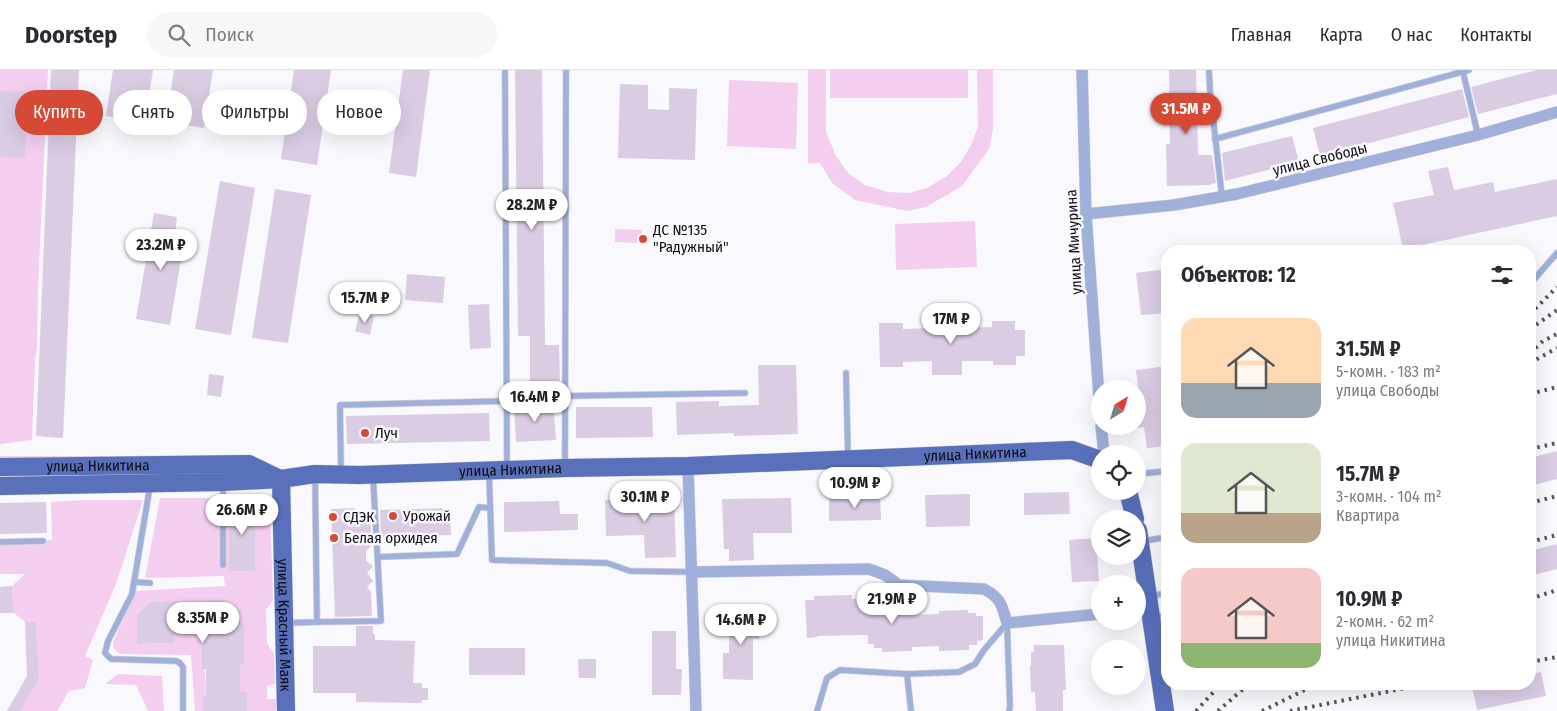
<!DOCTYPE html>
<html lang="ru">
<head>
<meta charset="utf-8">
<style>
	body { margin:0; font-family:"Fira Sans Condensed",sans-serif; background:#f7f7f7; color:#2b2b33; height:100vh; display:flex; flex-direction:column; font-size:19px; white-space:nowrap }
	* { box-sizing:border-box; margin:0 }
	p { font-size:16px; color:#7c7c81 }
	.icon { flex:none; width:28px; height:28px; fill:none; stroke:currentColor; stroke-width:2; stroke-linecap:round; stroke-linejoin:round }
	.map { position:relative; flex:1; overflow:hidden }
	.details { position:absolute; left:1161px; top:175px; width:375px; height:445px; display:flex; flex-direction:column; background:#fff; border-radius:20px; box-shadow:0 5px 20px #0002 }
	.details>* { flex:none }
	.banner { position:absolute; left:15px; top:20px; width:475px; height:45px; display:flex; gap:10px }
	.needle { width:32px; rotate:38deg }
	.controls { position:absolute; left:1091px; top:310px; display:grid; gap:10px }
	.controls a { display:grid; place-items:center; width:55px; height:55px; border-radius:50%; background:#fff; box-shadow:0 5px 20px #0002; font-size:25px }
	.price { position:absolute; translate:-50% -42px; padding:0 11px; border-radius:18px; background:#fff; color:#222; font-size:16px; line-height:32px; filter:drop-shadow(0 1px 2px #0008) }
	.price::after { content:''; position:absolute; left:50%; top:30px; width:15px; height:11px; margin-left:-8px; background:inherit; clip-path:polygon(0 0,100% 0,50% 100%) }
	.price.active { background:#d54935; color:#fff }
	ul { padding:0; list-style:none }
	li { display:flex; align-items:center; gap:15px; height:125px; padding:0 20px }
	li span { display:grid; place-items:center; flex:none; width:140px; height:100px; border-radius:15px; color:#555 }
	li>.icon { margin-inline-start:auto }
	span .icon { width:60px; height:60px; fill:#fffc; stroke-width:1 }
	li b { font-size:21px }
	h2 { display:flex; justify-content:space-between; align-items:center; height:60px; padding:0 20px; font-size:21px }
	.chip { padding:0 18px; border-radius:22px; background:#fff; box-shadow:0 5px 20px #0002; font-size:18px; line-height:45px }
	.chip.active { background:#d54935; color:#fff }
	header { display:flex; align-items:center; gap:30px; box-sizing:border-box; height:70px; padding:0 25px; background:#fff; border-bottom:1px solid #e1e1e2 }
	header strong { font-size:24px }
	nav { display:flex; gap:28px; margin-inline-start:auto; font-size:18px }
	.search { width:350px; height:45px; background:#f7f7f7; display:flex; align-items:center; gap:12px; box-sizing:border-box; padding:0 18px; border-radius:28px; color:#7c7c81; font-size:19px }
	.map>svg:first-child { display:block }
</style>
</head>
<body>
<header>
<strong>Doorstep</strong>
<div class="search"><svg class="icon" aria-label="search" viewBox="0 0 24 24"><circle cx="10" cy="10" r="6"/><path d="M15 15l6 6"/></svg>Поиск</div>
<nav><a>Главная</a><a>Карта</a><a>О нас</a><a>Контакты</a></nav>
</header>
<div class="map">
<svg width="1557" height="641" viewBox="0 0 1557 641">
	<rect width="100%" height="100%" fill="#f8f8fd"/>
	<g fill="#f3ceef">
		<path d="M0 0H48L38 218 37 280 35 287 32 370 0 374Z"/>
		<path d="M808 0H826V62L836 86 848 103 865 115 888 122 909 123 927 118 947 106 961 92 971 75 978 57 977 0H993V59L989 79 962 116 926 137 907 141 855 130 832 113 820 93H808Z"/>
		<rect x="830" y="0" width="138" height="28"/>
		<path d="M729 10 798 13 796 79 727 76Z"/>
		<path d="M975 151 977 197 896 200 895 154Z"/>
		<path d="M615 159 642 160 641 173 615 172Z"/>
		<rect x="0" y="386" width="105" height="7"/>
		<path d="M160 428H263L270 435 273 530 266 540 267 573 274 583 275 614 267 616V629H276V641H247V622H240V595H244V553L237 548 238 540 230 539 226 536 150 532 137 545V574L174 573V565H187V557H201C202 580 206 602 206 625L203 626V641H195L191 585 120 584 114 579 113 572 136 521 225 516 224 506 145 508Z"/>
		<path d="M84 430H143L116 514 85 586 93 590 85 618 69 621 57 641H20L39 609 36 552H25L14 543 12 516 25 504H0V471L52 470 51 432Z"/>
		<path d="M118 604 162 606 164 641H148L136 615 105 614Z"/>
	</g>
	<g fill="#d9cce3">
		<path d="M51 0H79L63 368 36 366Z"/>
		<path d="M113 0H153L145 52 106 46Z"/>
		<path d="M174 0H213L204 58 166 52Z"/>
		<path d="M294 0H331L317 95 281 89Z"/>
		<path d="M403 0H430L416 107 389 103Z"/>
		<path d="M515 0H542L545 275H559L560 316H553V322L530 324V266H518Z"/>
		<path d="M1169 0H1196L1198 85H1212L1216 113 1211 114V115L1167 116 1166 74H1170Z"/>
		<path d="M1537 0H1557V24L1478 44 1471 17Z"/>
		<path d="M620 14 648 15V39L669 40V18L697 19 695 90 618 88Z"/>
		<path d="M1462 19 1469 47 1320 86 1313 58Z"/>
		<path d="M0 21 28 22 25 88 0 87Z"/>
		<path d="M1292 66 1299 92 1225 111 1222 83Z"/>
		<path d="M1448 97 1454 120 1493 112 1495 122 1557 109V146L1403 179 1393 133 1434 125 1428 101Z"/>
		<path d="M220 111 255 118 231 265 195 259Z"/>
		<path d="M275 119 311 125 288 273 252 268Z"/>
		<path d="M154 143 177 147 175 164 185 166 170 255 136 249Z"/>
		<path d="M1166 199 1168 243 1141 245 1136 203Z"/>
		<path d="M407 204 445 207 443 233 405 230Z"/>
		<path d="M489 234 491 278 470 279 468 235Z"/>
		<path d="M360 243 374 246 370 265 355 261Z"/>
		<path d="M961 251 962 258 992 257V251H1015V260H1025V286H1016V295H993V291H962V305H932V291L903 292V297H880L879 253H903V259L932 258 931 252Z"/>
		<path d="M758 295H796L798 364 734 366V363L677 365 676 332 719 331V336L759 335Z"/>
		<path d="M1168 296V376L1147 378 1144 357 1138 358V340H1141L1136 300Z"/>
		<path d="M209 304 224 306 221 327 207 325Z"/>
		<path d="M553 332 556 370 516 372 514 336Z"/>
		<path d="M576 337H652L653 367 576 368Z"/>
		<path d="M489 343 490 371 347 374 346 346Z"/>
		<path d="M1557 381V409L1530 416V388Z"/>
		<path d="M1069 422 1070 444 1024 445V423Z"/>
		<path d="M970 424V456L926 457 925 425Z"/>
		<path d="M880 426 881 450 829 451V427Z"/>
		<path d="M674 428 676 487 645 488 644 465 606 466 605 430Z"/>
		<path d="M791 428 792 463H753L754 490 729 491V479H724L722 429Z"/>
		<rect x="229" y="430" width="26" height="71"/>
		<path d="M559 431 560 444H578V460L504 462V432Z"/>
		<path d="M46 432 47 463 0 464V433Z"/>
		<path d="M355 438V441L370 440 372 475 366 481V491L373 496 367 503 373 511 367 517 371 522 372 546 335 547 331 439Z"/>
		<path d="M450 438 451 465 381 467 380 440Z"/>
		<path d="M1096 468 1099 511 1072 512 1069 470Z"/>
		<path d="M1557 474V499L1530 506V481Z"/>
		<path d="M12 516 14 543H0V517Z"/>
		<path d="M852 525V529L859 528V532L866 531 867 543 911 542V545L939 544V541L968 540V543H976V546H983V570L977 571V575H969V580L939 581V576L912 577V581L882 582V578H874V574H868V565L817 566V567L807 568 805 530H814V526Z"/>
		<path d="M226 530V539L238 540 237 548 244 553V595H240V622H247V641H203V626H206V599H202V565H174V573L137 574V545L150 532Z"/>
		<path d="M729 542 759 543V569H753V610L723 609V583H729Z"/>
		<path d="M25 552H36L39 609 20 641H7L27 606Z"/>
		<path d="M356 556H373V564H375V570L415 571 413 613H422V618H428V630H422V633L356 632V623H313V576H356Z"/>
		<path d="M652 561H676V599H682L681 625H652Z"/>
		<path d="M1034 575H1064L1066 620H1063V641H1036L1035 622H1031L1030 596H1031V582H1034Z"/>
		<rect x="469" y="578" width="56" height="27"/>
		<path d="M578 589H596V608H579Z"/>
		<path d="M1541 602 1546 626 1477 640 1472 616 1484 614H1530V604Z"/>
	</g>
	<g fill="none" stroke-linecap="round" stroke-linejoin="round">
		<g stroke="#d3d2d8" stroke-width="7">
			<g id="lane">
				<path d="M505 0 507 398"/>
				<path d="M1209 0 1210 21 1222 127"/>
				<path d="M1463 2 1478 65"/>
				<path d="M1215 69 1469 0"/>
				<path d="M1530 214 1557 183"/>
				<path d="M846 303 848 388"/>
				<path d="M565 396 566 0"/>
				<path d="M341 402 340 335 507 331 564 326 745 323"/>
				<path d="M489 403 492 490 607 493 630 501 692 502"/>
				<path d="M1138 404 1168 401"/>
				<path d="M223 414V495"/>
				<path d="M150 416 132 524 108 571 105 583 111 589 176 591 180 593 183 597V641"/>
				<path d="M1143 471 1168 467"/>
				<path d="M0 472 43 471"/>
				<path d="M378 487 457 484 479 437 490 438"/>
				<path d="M134 512 150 513"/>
				<path d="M1150 526 1168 523"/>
				<path d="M1154 547 1168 545"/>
				<path d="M317 552 381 551 373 406"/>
				<path d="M287 553 317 552 315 406"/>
				<path d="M1007 553 1010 637 1009 641"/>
				<path d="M907 604 911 641"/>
				<path d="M817 641 827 608 840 600 907 604 959 602 975 594 984 580 1007 553"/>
			</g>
		</g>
		<g stroke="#d3d2d8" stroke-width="12">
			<g id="street">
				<path d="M1082 0 1086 144 1100 341"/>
				<path d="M1086 144 1174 135 1237 124 1478 65 1557 42"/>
				<path d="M1101 356 1104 384"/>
				<path d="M688 396 696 641"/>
				<path d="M692 502 869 499 885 505 899 515 984 519C1001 528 1002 535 1007 553L1100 544"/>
			</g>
		</g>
		<g stroke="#d3d2d8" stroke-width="19">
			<g id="primary">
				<path id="s1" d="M0 397 249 394 278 408"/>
				<path id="s2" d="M281 409 286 641"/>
				<path id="s3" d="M0 416 222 412 281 409 315 404 359 405 565 398 688 396 1072 380 1100 390"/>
				<path d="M1128 421 1135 449"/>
				<path d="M1138 460 1165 641"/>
			</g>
		</g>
		<use href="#lane" stroke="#a1b0da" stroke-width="5.5"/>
		<use href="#street" stroke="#a1b0da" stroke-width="11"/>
		<use href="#primary" stroke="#5970bb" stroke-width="18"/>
		<g stroke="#55545b" stroke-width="4" stroke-dasharray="2.5 5" stroke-linecap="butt">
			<path d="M1530 244 1557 217"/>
			<path d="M1530 259 1557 240"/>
			<path d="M1530 283 1543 271 1557 264"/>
			<path d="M1530 293 1557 278"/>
			<path d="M1530 324 1557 317"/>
			<path d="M1530 379 1557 373"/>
			<path d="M1530 433 1557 426"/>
			<path d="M1530 472 1557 465"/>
			<path d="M1530 529 1557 520"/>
			<path d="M1530 592 1557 587"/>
			<path d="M1196 641 1221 614"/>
			<path d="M1218 641 1249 614"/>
			<path d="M1262 641 1317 614"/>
			<path d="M1290 641 1426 614"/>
		</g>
	</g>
	<g fill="#d54935" stroke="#f8f8fd" stroke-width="2">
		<circle cx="643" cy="169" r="5"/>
		<circle cx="365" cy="363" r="5"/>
		<circle cx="393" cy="446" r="5"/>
		<circle cx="333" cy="447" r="5"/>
		<circle cx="334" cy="468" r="5"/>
	</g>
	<g text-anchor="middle" stroke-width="5" stroke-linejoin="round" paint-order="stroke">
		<g font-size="15" fill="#0e0d15" stroke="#f8f8fd">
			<text transform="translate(1320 89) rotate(-14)" y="5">улица Свободы</text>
			<text transform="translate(1074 172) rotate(-93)" y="5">улица Мичурина</text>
			<text dy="5" stroke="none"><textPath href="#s3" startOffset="976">улица Никитина</textPath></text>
			<text dy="5" stroke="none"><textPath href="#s1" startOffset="98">улица Никитина</textPath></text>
			<text dy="5" stroke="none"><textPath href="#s3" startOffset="511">улица Никитина</textPath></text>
			<text dy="5" stroke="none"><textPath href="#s2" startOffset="146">улица Красный Маяк</textPath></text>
		</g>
		<g font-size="15" fill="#0e0d15" stroke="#f8f8fd" text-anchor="start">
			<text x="653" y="165">ДС №135<tspan x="653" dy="17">"Радужный"</tspan></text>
			<text x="375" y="368">Луч</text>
			<text x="403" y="451">Урожай</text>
			<text x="343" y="452">СДЭК</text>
			<text x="344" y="473">Белая орхидея</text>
		</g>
	</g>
</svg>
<div class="controls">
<a><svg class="needle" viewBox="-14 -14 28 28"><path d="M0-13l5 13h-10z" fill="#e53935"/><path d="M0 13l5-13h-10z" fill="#7c7c81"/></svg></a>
<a><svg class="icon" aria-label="locate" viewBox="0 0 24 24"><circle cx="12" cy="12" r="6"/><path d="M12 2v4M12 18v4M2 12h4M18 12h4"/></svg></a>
<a><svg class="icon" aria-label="layers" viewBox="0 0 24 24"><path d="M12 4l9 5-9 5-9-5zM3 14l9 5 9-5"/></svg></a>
<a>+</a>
<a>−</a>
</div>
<b class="price active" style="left:1186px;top:65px">31.5M ₽</b>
<b class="price" style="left:532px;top:161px">28.2M ₽</b>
<b class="price" style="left:161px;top:201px">23.2M ₽</b>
<b class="price" style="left:365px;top:254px">15.7M ₽</b>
<b class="price" style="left:951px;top:275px">17M ₽</b>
<b class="price" style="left:535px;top:353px">16.4M ₽</b>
<b class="price" style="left:855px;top:439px">10.9M ₽</b>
<b class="price" style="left:645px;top:453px">30.1M ₽</b>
<b class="price" style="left:242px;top:466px">26.6M ₽</b>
<b class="price" style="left:892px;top:555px">21.9M ₽</b>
<b class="price" style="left:203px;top:574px">8.35M ₽</b>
<b class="price" style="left:741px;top:576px">14.6M ₽</b>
<div class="banner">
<a class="chip active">Купить</a>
<a class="chip">Снять</a>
<a class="chip">Фильтры</a>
<a class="chip">Новое</a>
</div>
<section class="details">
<h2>Объектов: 12<svg class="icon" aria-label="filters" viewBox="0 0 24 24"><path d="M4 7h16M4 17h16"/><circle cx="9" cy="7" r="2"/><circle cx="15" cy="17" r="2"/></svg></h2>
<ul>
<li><span style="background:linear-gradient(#ffd9b3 65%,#9aa5b1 0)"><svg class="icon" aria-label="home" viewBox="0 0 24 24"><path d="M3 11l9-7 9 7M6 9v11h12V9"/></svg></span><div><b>31.5M ₽</b><p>5-комн. · 183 m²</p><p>улица Свободы</p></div></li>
<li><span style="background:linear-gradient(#dfe7d0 70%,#b9a48a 0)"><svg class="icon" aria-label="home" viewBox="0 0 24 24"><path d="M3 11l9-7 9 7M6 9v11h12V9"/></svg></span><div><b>15.7M ₽</b><p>3-комн. · 104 m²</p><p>Квартира</p></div></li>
<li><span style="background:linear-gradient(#f6c9c9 75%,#8fb573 0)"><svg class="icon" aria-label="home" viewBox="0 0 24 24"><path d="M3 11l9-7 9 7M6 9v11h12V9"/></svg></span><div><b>10.9M ₽</b><p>2-комн. · 62 m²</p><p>улица Никитина</p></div></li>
</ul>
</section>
</div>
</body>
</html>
